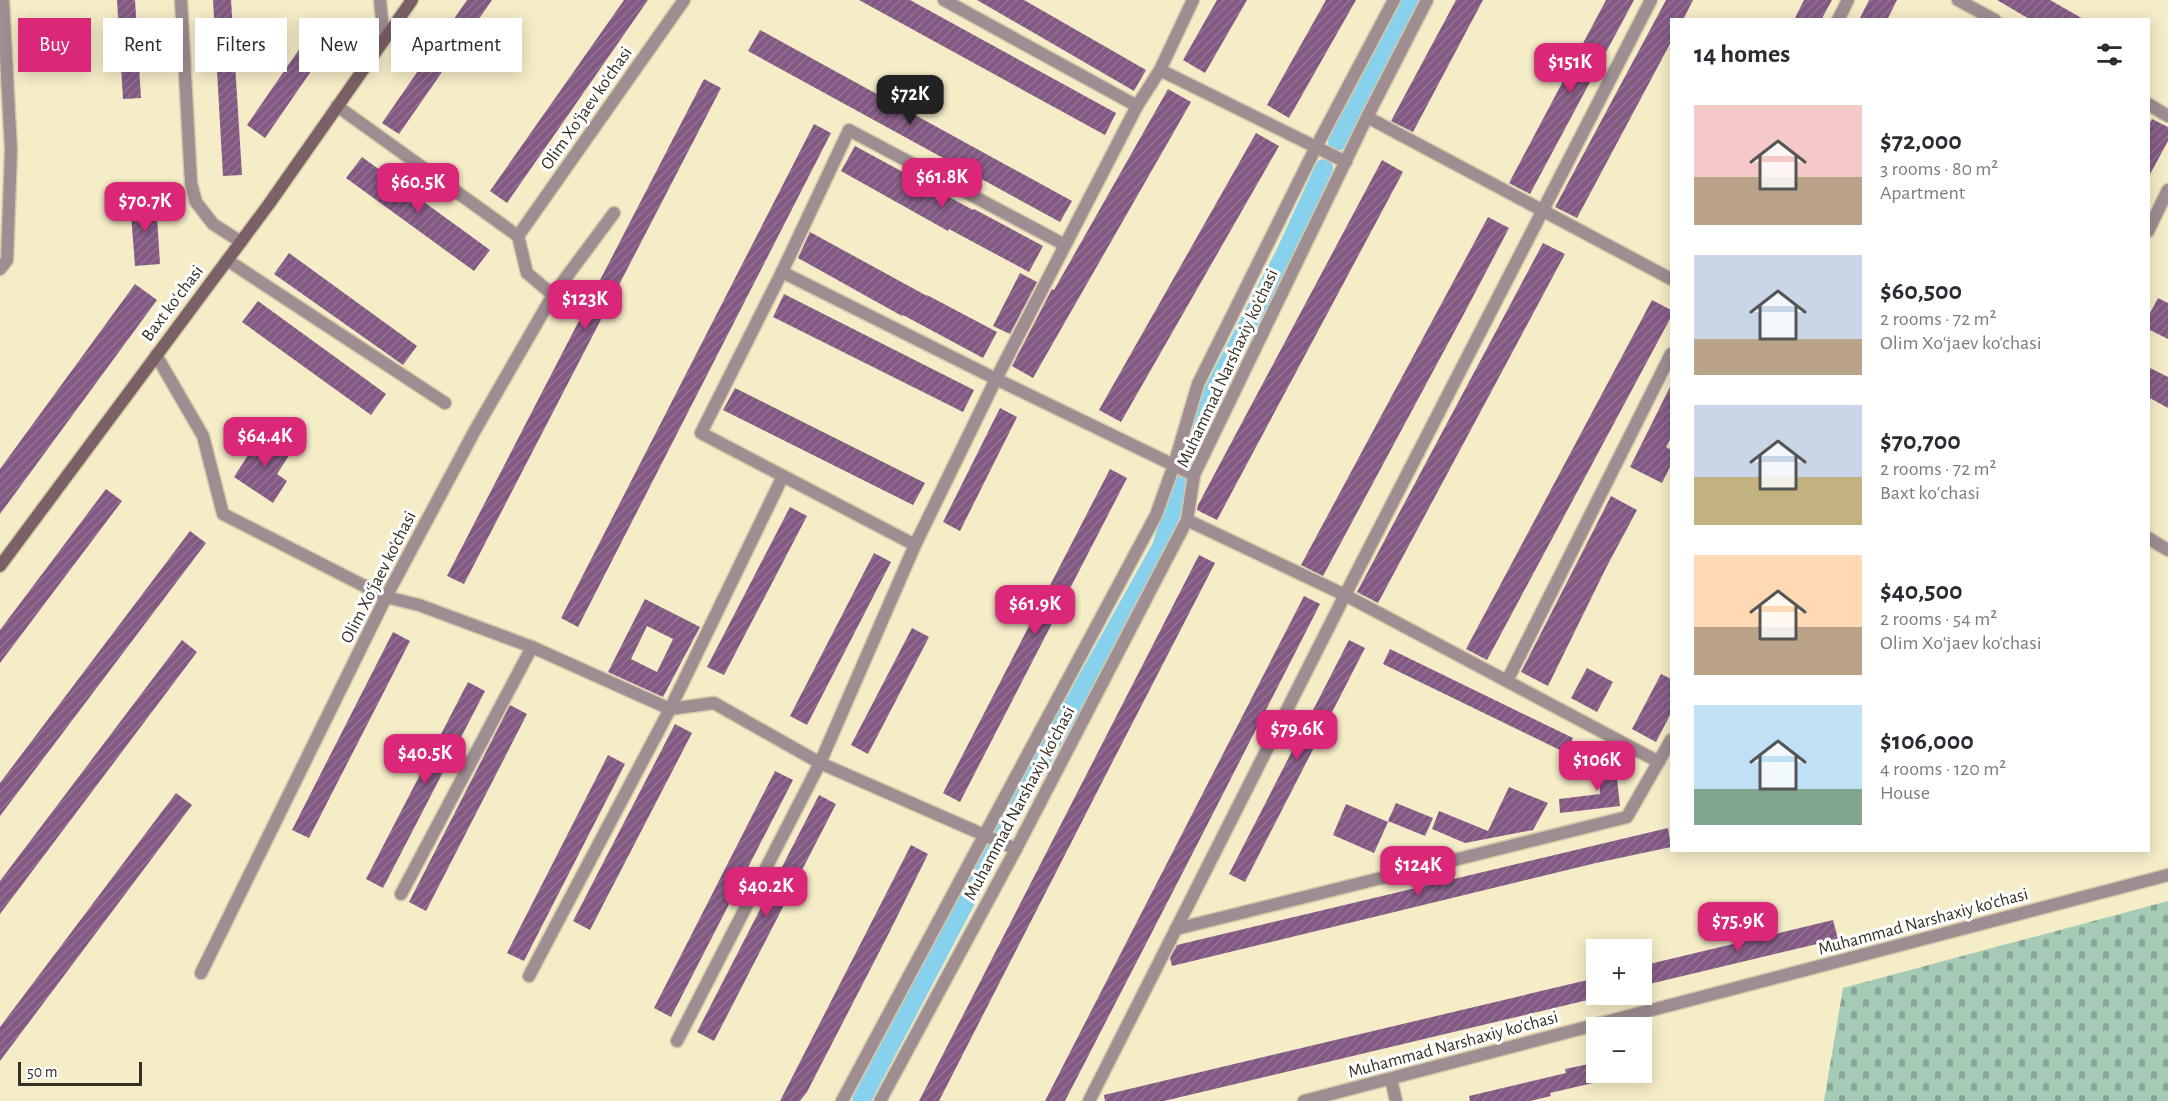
<!DOCTYPE html>
<html lang="en">
<head>
<meta charset="utf-8">
<style>
	body { margin:0; font-family:"Alegreya Sans",sans-serif; background:#f2f2f3; color:#2b2b33; height:100vh; display:flex; flex-direction:column; font-size:22px; white-space:nowrap }
	* { box-sizing:border-box; margin:0 }
	p { font-size:20px; color:#7c7c81 }
	.icon { flex:none; width:33px; height:33px; fill:none; stroke:currentColor; stroke-width:2; stroke-linecap:round; stroke-linejoin:round }
	.map { position:relative; flex:1; overflow:hidden }
	.panel { position:absolute; left:1670px; top:18px; width:480px; height:834px; display:flex; flex-direction:column; background:#fff; border-radius:0px; box-shadow:0 3px 15px #0003 }
	.panel>* { flex:none }
	.top-card { position:absolute; left:18px; top:18px; width:570px; height:54px; display:flex; gap:12px }
	.fabs { position:absolute; left:1586px; top:939px; display:grid; gap:12px }
	.fabs a { display:grid; place-items:center; width:66px; height:66px; border-radius:0px; background:#fff; box-shadow:0 3px 15px #0003; font-size:30px }
	.scale { position:absolute; left:18px; bottom:15px; width:124px; box-sizing:border-box; padding-left:6px; border:3px solid #332f22; border-top:0; font-size:16px; line-height:21px; white-space:nowrap; color:#332f22; -webkit-text-stroke:4px #fff; paint-order:stroke }
	.price { position:absolute; translate:-50% -51px; padding:0 14px; border-radius:12px; background:#db2777; color:#fff; font-size:20px; line-height:39px; filter:drop-shadow(0 2px 3px #0008) }
	.price::after { content:''; position:absolute; left:50%; top:36px; width:18px; height:14px; margin-left:-9px; background:inherit; clip-path:polygon(0 0,100% 0,50% 100%) }
	.price.on { background:#222; color:#fff }
	ul { padding:0; list-style:none }
	li { display:flex; align-items:center; gap:18px; height:150px; padding:0 24px }
	li span { display:grid; place-items:center; flex:none; width:168px; height:120px; border-radius:0px; color:#555 }
	li>.icon { margin-inline-start:auto }
	span .icon { width:72px; height:72px; fill:#fffc; stroke-width:1 }
	li b { font-size:26px }
	h2 { display:flex; justify-content:space-between; align-items:center; height:72px; padding:0 24px; font-size:26px }
	.tag { padding:0 21px; border-radius:0px; background:#fff; box-shadow:0 3px 15px #0003; font-size:21px; line-height:54px }
	.tag.on { background:#db2777; color:#fff }
	.map>svg:first-child { display:block }
</style>
</head>
<body>
<div class="map">
<svg width="2168" height="1101" viewBox="0 0 2168 1101">
	<defs>
		<pattern id="cemetery-stones" width="16" height="16" patternUnits="userSpaceOnUse" patternTransform="scale(1.5)"><rect width="16" height="16" fill="#a5cbb6"/><path d="M2 7V4a2 2 0 0 1 4 0v3zM10 15v-3a2 2 0 0 1 4 0v3z" fill="#87a594"/></pattern>
		<pattern id="building-hatch" width="6" height="6" patternUnits="userSpaceOnUse" patternTransform="scale(1.5)"><rect width="6" height="6" fill="#835983"/><path d="M-1 1l2-2M0 6l6-6M5 7l2-2" fill="none" stroke="#937392"/></pattern>
	</defs>
	<rect width="100%" height="100%" fill="#f5ecc8"/>
	<path fill="url(#cemetery-stones)" d="M2168 901V1101H1824L1843 988Z"/>
	<g fill="none" stroke-linecap="round" stroke-linejoin="round">
		<g stroke="#87d1ec" stroke-width="18">
			<path d="M1337 142 1411 0"/>
			<path d="M861 1101 1013 812 1161 547 1198 428 1212 393 1284 255 1324 168"/>
		</g>
	</g>
	<g fill="url(#building-hatch)" fill-rule="evenodd">
		<path d="M117 0H135L141 98 123 99Z"/>
		<path d="M213 0H231L242 175 223 176Z"/>
		<path d="M467 0H492L399 134 382 123Z"/>
		<path d="M624 0H648L507 203 490 191Z"/>
		<path d="M859 0H910L1116 113 1105 135Z"/>
		<path d="M977 0H1024L1146 70 1134 91Z"/>
		<path d="M1217 0H1247L1205 73 1183 60Z"/>
		<path d="M1326 0H1356L1289 118 1267 105Z"/>
		<path d="M1456 0H1483L1413 132 1391 121Z"/>
		<path d="M1606 0H1634L1530 194 1509 183Z"/>
		<path d="M1666 0H1693L1683 20H1671V42L1577 218 1555 207Z"/>
		<path d="M1804 0H1832L1821 20H1794Z"/>
		<path d="M1869 0H1897L1887 20H1859Z"/>
		<path d="M1997 0H2050L2085 20H2031Z"/>
		<path d="M318 22 336 35 265 138 247 125Z"/>
		<path d="M760 30 1072 201 1060 222 748 51Z"/>
		<path d="M704 79 721 88 464 584 447 576Z"/>
		<path d="M1168 89 1191 102 1033 378 1012 366 1052 289 1054 290Z"/>
		<path d="M2152 119 2168 127V141L2148 178V127Z"/>
		<path d="M814 124 831 133 578 627 561 618Z"/>
		<path d="M1256 133 1279 146 1121 422 1099 410Z"/>
		<path d="M855 146 973 210 974 209 1043 246 1029 272 949 229 948 231 841 171Z"/>
		<path d="M362 157 490 250 474 271 346 178Z"/>
		<path d="M1382 160 1403 172 1217 520 1197 510 1198 505Z"/>
		<path d="M156 200 160 264 135 266 130 202Z"/>
		<path d="M1488 217 1509 228 1466 310 1323 576 1301 565Z"/>
		<path d="M810 232 927 296V295L997 332 983 358 903 315 902 316 798 258Z"/>
		<path d="M1543 243 1565 254 1378 603 1357 592Z"/>
		<path d="M289 253 417 346 403 365 274 274Z"/>
		<path d="M1020 273 1037 282 1010 334 993 326Z"/>
		<path d="M135 284 157 300 0 514V469Z"/>
		<path d="M784 294 974 390 963 412 773 317Z"/>
		<path d="M2158 298 2168 303V339L2148 329V317Z"/>
		<path d="M1652 300 1671 310V317L1487 660 1466 649Z"/>
		<path d="M258 301 386 394 371 415 242 322Z"/>
		<path d="M2148 367 2168 377V408L2148 397Z"/>
		<path d="M1671 385V438L1666 447 1671 450V465L1662 483 1630 467Z"/>
		<path d="M735 388 925 483 913 505 723 410Z"/>
		<path d="M1000 408 1017 417 960 531 943 522Z"/>
		<path d="M263 432 292 451 277 474 287 481 273 503 234 477Z"/>
		<path d="M1110 469 1127 478 960 802 943 793Z"/>
		<path d="M106 489 122 501 0 663V630Z"/>
		<path d="M1611 496 1637 510 1607 566 1548 686 1521 672Z"/>
		<path d="M790 507 807 516 724 675 707 667Z"/>
		<path d="M190 531 206 543 0 816V783Z"/>
		<path d="M874 553 891 562 807 725 790 716Z"/>
		<path d="M1199 555 1215 563 1115 757 939 1101H919Z"/>
		<path d="M1304 596 1320 604 1200 839 1065 1101H1045Z"/>
		<path d="M645 599 700 627 663 697 608 672ZM647 626 673 639 657 672 631 659Z"/>
		<path d="M912 628 929 637 868 754 851 745Z"/>
		<path d="M393 632 410 641 309 838 292 830Z"/>
		<path d="M182 640 197 652 0 914V881Z"/>
		<path d="M1349 640 1365 648 1245 882 1229 874Z"/>
		<path d="M1390 649 1573 738 1566 753 1383 664Z"/>
		<path d="M1587 668 1613 682 1597 712 1571 698Z"/>
		<path d="M1661 674 1671 679V713L1656 742 1632 729Z"/>
		<path d="M468 682 485 691 383 888 366 879Z"/>
		<path d="M510 705 527 714 426 911 409 902Z"/>
		<path d="M675 724 692 733 590 930 573 921Z"/>
		<path d="M608 755 625 764 524 961 507 953Z"/>
		<path d="M1615 760 1620 806 1560 813 1559 799 1600 794 1597 762Z"/>
		<path d="M775 771 793 780 671 1017 654 1008Z"/>
		<path d="M1509 787 1548 803 1533 830 1465 843 1432 829 1439 811 1488 831Z"/>
		<path d="M176 793 192 805 0 1061V1027Z"/>
		<path d="M819 795 836 804 714 1041 697 1032Z"/>
		<path d="M1396 803 1433 818 1425 836 1388 821Z"/>
		<path d="M1346 804 1388 822 1374 853 1333 835Z"/>
		<path d="M1668 828 1671 847 1596 863 1172 966 1170 958 1177 945Z"/>
		<path d="M911 845 928 854 889 933 807 1092 800 1101H780Z"/>
		<path d="M1833 920 1838 939 1641 986V966Z"/>
		<path d="M1596 978V998L1164 1101H1105L1104 1095Z"/>
		<path d="M1589 1064 1593 1083 1550 1093 1551 1096 1530 1101H1470L1469 1096 1566 1073 1565 1069Z"/>
	</g>
	<g fill="none" stroke-linecap="round" stroke-linejoin="round">
		<g stroke="#d2caaa" stroke-width="15">
			<g id="minor">
				<path d="M181 0 191 183 196 202 213 224 241 242"/>
				<path d="M380 0 384 40"/>
				<path d="M944 0 1137 106"/>
				<path d="M1958 0 1995 20"/>
				<path d="M1838 20 1848 0"/>
				<path d="M1160 70 1346 162"/>
				<path d="M2148 104 2168 116"/>
				<path d="M337 106 518 236 527 273 553 295"/>
				<path d="M1367 117 1671 279"/>
				<path d="M2148 231 2168 190"/>
				<path d="M518 236 684 0"/>
				<path d="M227 260 445 403"/>
				<path d="M0 269 7 260 11 150 3 0"/>
				<path d="M782 272 996 379 1194 475"/>
				<path d="M156 355 203 436 223 514 386 597 419 605 532 647 670 709 714 703 820 763 1016 849"/>
				<path d="M1187 520 1345 595 1659 762"/>
				<path d="M2148 538 2168 550"/>
				<path d="M915 545 701 433 782 272 849 130 1065 245"/>
				<path d="M1507 681 1671 354"/>
				<path d="M401 894 532 647"/>
				<path d="M1176 929 1627 817 1671 740"/>
				<path d="M201 973 386 597 474 432 553 295 614 213"/>
				<path d="M529 976 670 709 783 476"/>
				<path d="M677 1041 820 763 915 545 996 379 1137 106 1160 70 1193 0"/>
				<path d="M1391 1079 1396 1101"/>
				<path d="M842 1101 1156 515 1174 465 1198 384 1316 147 1394 0"/>
				<path d="M880 1101 1016 849 1187 520 1194 475 1367 117 1427 0"/>
				<path d="M1089 1101 1345 595 1651 0"/>
				<path d="M1304 1101 2168 875"/>
			</g>
		</g>
		<g stroke="#d2caaa" stroke-width="15">
			<path id="secondary" d="M0 566 269 204 412 0"/>
		</g>
		<use href="#minor" stroke="#9f8e91" stroke-width="12"/>
		<use href="#secondary" stroke="#7a6166" stroke-width="12"/>
	</g>
	<g text-anchor="middle" stroke-width="6" stroke-linejoin="round" paint-order="stroke">
		<g font-size="18" fill="#332f22" stroke="#fff">
			<text transform="translate(586 108) rotate(-55)" y="6">Olim Xoʻjaev ko'chasi</text>
			<text transform="translate(172 303) rotate(-53)" y="6">Baxt koʻchasi</text>
			<text transform="translate(1227 368) rotate(-65)" y="6">Muhammad Narshaxiy ko'chasi</text>
			<text transform="translate(378 577) rotate(-63)" y="6">Olim Xoʻjaev ko'chasi</text>
			<text transform="translate(1019 803) rotate(-62)" y="6">Muhammad Narshaxiy ko'chasi</text>
			<text transform="translate(1923 921) rotate(-15)" y="6">Muhammad Narshaxiy ko'chasi</text>
			<text transform="translate(1453 1044) rotate(-15)" y="6">Muhammad Narshaxiy ko'chasi</text>
		</g>
	</g>
</svg>
<div class="fabs">
<a>+</a>
<a>−</a>
</div>
<div class="scale">50 m</div>
<b class="price" style="left:1570px;top:94px">$151K</b>
<b class="price on" style="left:910px;top:126px">$72K</b>
<b class="price" style="left:942px;top:209px">$61.8K</b>
<b class="price" style="left:418px;top:214px">$60.5K</b>
<b class="price" style="left:145px;top:233px">$70.7K</b>
<b class="price" style="left:585px;top:331px">$123K</b>
<b class="price" style="left:265px;top:468px">$64.4K</b>
<b class="price" style="left:1035px;top:636px">$61.9K</b>
<b class="price" style="left:1297px;top:761px">$79.6K</b>
<b class="price" style="left:425px;top:785px">$40.5K</b>
<b class="price" style="left:1597px;top:792px">$106K</b>
<b class="price" style="left:1418px;top:897px">$124K</b>
<b class="price" style="left:766px;top:918px">$40.2K</b>
<b class="price" style="left:1738px;top:953px">$75.9K</b>
<div class="top-card">
<a class="tag on">Buy</a>
<a class="tag">Rent</a>
<a class="tag">Filters</a>
<a class="tag">New</a>
<a class="tag">Apartment</a>
</div>
<section class="panel">
<h2>14 homes<svg class="icon" aria-label="filters" viewBox="0 0 24 24"><path d="M4 7h16M4 17h16"/><circle cx="9" cy="7" r="2"/><circle cx="15" cy="17" r="2"/></svg></h2>
<ul>
<li><span style="background:linear-gradient(#f6c9c9 60%,#b9a48a 0)"><svg class="icon" aria-label="home" viewBox="0 0 24 24"><path d="M3 11l9-7 9 7M6 9v11h12V9"/></svg></span><div><b>$72,000</b><p>3 rooms · 80 m²</p><p>Apartment</p></div></li>
<li><span style="background:linear-gradient(#c9d6e8 70%,#b9a48a 0)"><svg class="icon" aria-label="home" viewBox="0 0 24 24"><path d="M3 11l9-7 9 7M6 9v11h12V9"/></svg></span><div><b>$60,500</b><p>2 rooms · 72 m²</p><p>Olim Xoʻjaev ko'chasi</p></div></li>
<li><span style="background:linear-gradient(#c9d6e8 60%,#c2b280 0)"><svg class="icon" aria-label="home" viewBox="0 0 24 24"><path d="M3 11l9-7 9 7M6 9v11h12V9"/></svg></span><div><b>$70,700</b><p>2 rooms · 72 m²</p><p>Baxt koʻchasi</p></div></li>
<li><span style="background:linear-gradient(#ffd9b3 60%,#b9a48a 0)"><svg class="icon" aria-label="home" viewBox="0 0 24 24"><path d="M3 11l9-7 9 7M6 9v11h12V9"/></svg></span><div><b>$40,500</b><p>2 rooms · 54 m²</p><p>Olim Xoʻjaev ko'chasi</p></div></li>
<li><span style="background:linear-gradient(#bfe0f5 70%,#7fa58c 0)"><svg class="icon" aria-label="home" viewBox="0 0 24 24"><path d="M3 11l9-7 9 7M6 9v11h12V9"/></svg></span><div><b>$106,000</b><p>4 rooms · 120 m²</p><p>House</p></div></li>
</ul>
</section>
</div>
</body>
</html>
